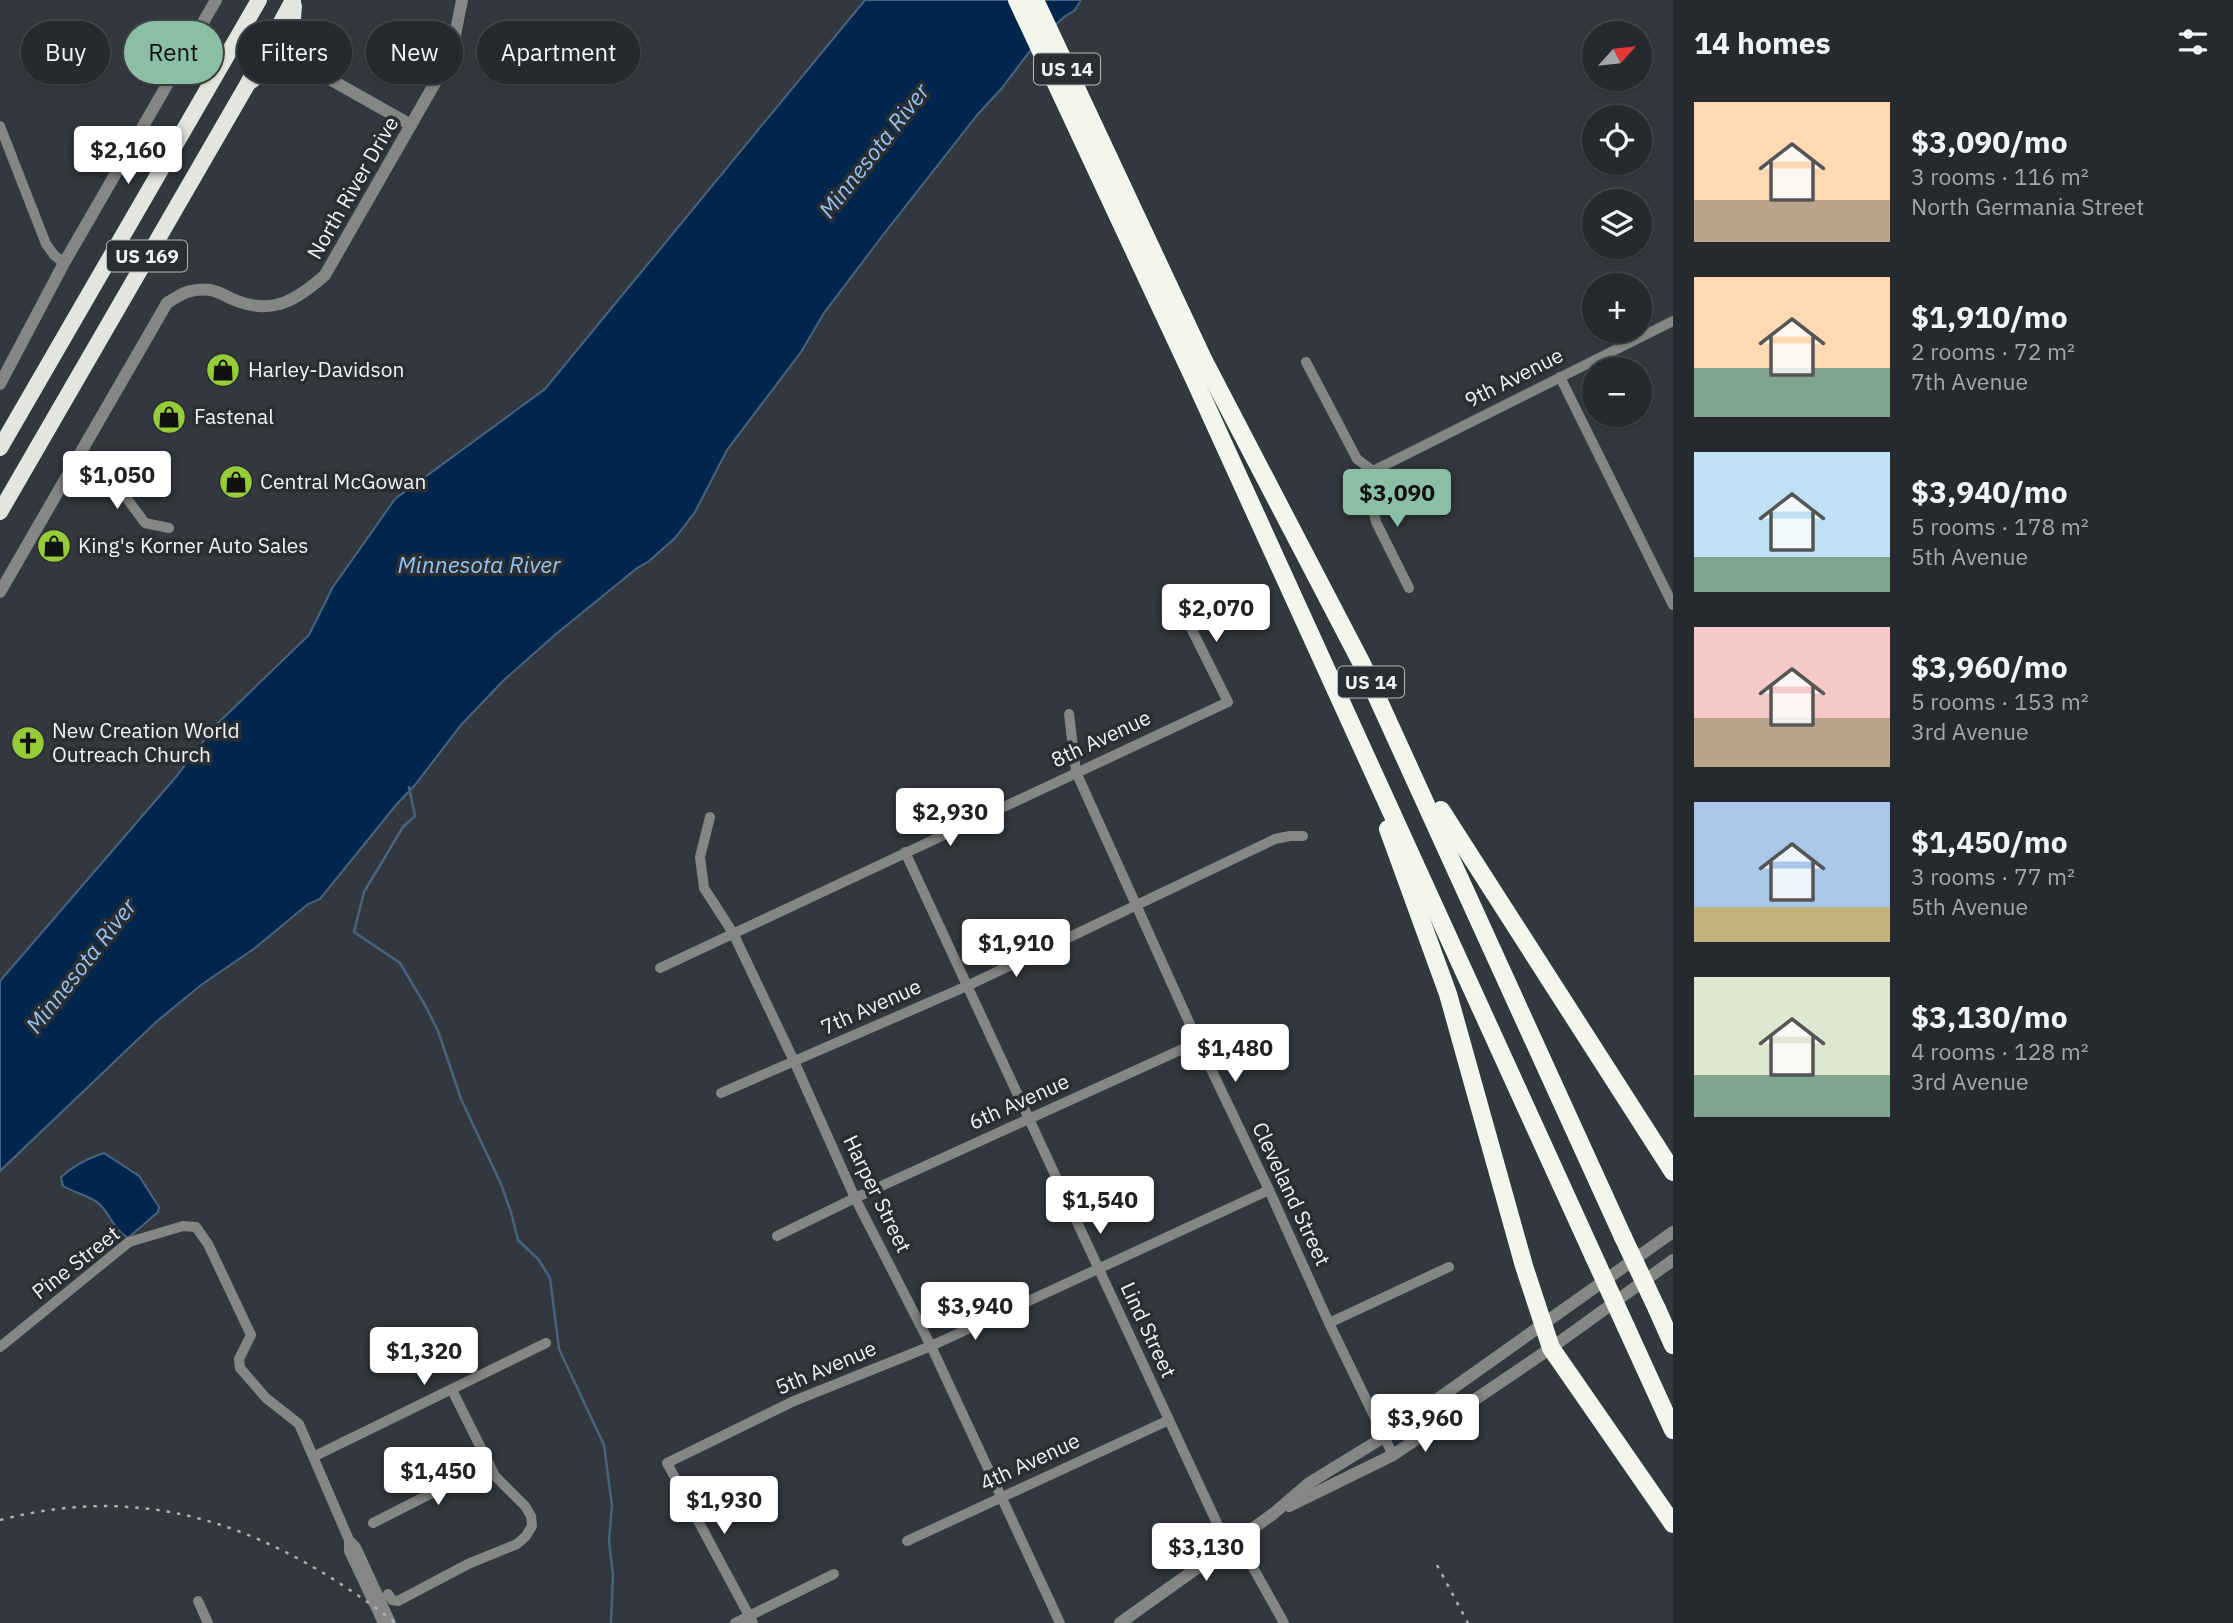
<!DOCTYPE html>
<html lang="en">
<head>
<meta charset="utf-8">
<style>
	body { margin:0; font-family:"IBM Plex Sans",sans-serif; background:#32363a; color:#f1f3f6; height:100vh; display:flex; flex-direction:column; font-size:26px; white-space:nowrap }
	* { box-sizing:border-box; margin:0 }
	p { font-size:23px; color:#a4a7aa }
	.icon { flex:none; width:38px; height:38px; fill:none; stroke:currentColor; stroke-width:2; stroke-linecap:round; stroke-linejoin:round }
	.map { position:relative; flex:1; overflow:hidden }
	.details { display:flex; flex-direction:column; background:#262a2e; width:560px }
	.details>* { flex:none }
	.top-card { position:absolute; left:21px; top:21px; width:665px; height:63px; display:flex; gap:14px }
	.needle { width:46px; rotate:63deg }
	.fabs { position:absolute; left:1582px; top:21px; display:grid; gap:14px }
	.fabs a { display:grid; place-items:center; width:70px; height:70px; border-radius:50%; background:#262a2e; box-shadow:0 2px 5px #0004,0 0 0 2px #42464a; font-size:35px }
	.price { position:absolute; translate:-50% -60px; padding:0 16px; border-radius:7px; background:#fff; color:#222; font-size:23px; line-height:46px; filter:drop-shadow(0 2px 4px #0008) }
	.price::after { content:''; position:absolute; left:50%; top:42px; width:21px; height:16px; margin-left:-10px; background:inherit; clip-path:polygon(0 0,100% 0,50% 100%) }
	.price.selected { background:#8abfa5; color:#111 }
	ul { padding:0; list-style:none }
	li { display:flex; align-items:center; gap:21px; height:175px; padding:0 21px }
	li span { display:grid; place-items:center; flex:none; width:196px; height:140px; border-radius:0px; color:#555 }
	li>.icon { margin-inline-start:auto }
	span .icon { width:84px; height:84px; fill:#fffc; stroke-width:1 }
	li b { font-size:30px }
	h2 { display:flex; justify-content:space-between; align-items:center; height:84px; padding:0 21px; font-size:30px }
	.pill { padding:0 24px; border-radius:32px; background:#262a2e; box-shadow:0 2px 5px #0004,0 0 0 2px #42464a; font-size:24px; line-height:63px }
	.pill.selected { background:#8abfa5; color:#111 }
	main { display:flex; flex:1; min-height:0 }
	.map>svg:first-child { display:block }
</style>
</head>
<body>
<main>
<div class="map">
<svg width="1673" height="1623" viewBox="0 0 1673 1623">
	<rect width="100%" height="100%" fill="#33383e"/>
	<g fill="#00264d" stroke="#486380" stroke-width="2">
		<path d="M865 0H1081L1075 10 1064 17 1037 42 1001 89 978 114 883 235 824 313 801 352 727 450 695 512 675 538 648 562 637 568 556 634 504 680 461 725 415 785 396 805 320 899 308 904 255 948 201 985 156 1022 0 1171V981L175 778 216 725 309 635 333 587 395 499 545 389Z"/>
		<path d="M104 1153 139 1176 159 1207 158 1212 128 1238C115 1230 112 1219 103 1208 94 1196 76 1194 63 1186L61 1177C74 1165 87 1159 104 1153Z"/>
	</g>
	<g fill="none" stroke-linecap="round" stroke-linejoin="round">
		<path stroke="#486380" stroke-width="2.5" d="M409 787 415 816 403 827 364 892 354 932 400 963 425 1005 438 1031 461 1099 501 1184 511 1212 518 1240 538 1259 550 1278 559 1349 604 1445 612 1506 609 1541 613 1575 611 1623"/>
		<g stroke="#858784" stroke-width="10">
			<path d="M0 126 46 244 54 255 64 263"/>
			<path d="M1306 362 1357 459 1373 471"/>
			<path d="M1560 377 1673 605"/>
			<path d="M77 459 116 484 145 523 169 528"/>
			<path d="M1373 471 1673 321"/>
			<path d="M1373 471 1370 494 1376 522 1409 588"/>
			<path d="M1069 714 1076 772 1198 1042 1269 1190 1329 1323 1393 1455"/>
			<path d="M710 817 700 857 704 888 733 933 794 1061 855 1198 931 1346 1060 1623"/>
			<path d="M905 852 1222 1534 1247 1557 1284 1623"/>
			<path d="M660 968 1228 702 1177 600"/>
			<path d="M721 1093 967 986 1275 839 1290 836H1303"/>
			<path d="M777 1236 855 1198 1198 1042"/>
			<path d="M1329 1323 1449 1267"/>
			<path d="M0 1347 129 1242 183 1226 196 1227 208 1244 251 1335 239 1359 240 1368 266 1398 299 1424 349 1540V1551L383 1623"/>
			<path d="M315 1456 546 1343"/>
			<path d="M373 1523 489 1464"/>
			<path d="M349 1540 356 1547 391 1623"/>
			<path d="M907 1541 1169 1420"/>
			<path d="M388 1594 392 1600 398 1601 468 1564 517 1544 526 1536 532 1526 531 1516 525 1506 495 1476 452 1390"/>
			<path d="M198 1601 208 1623"/>
			<path d="M735 1623 834 1574"/>
			<path d="M753 1623 667 1463 794 1401 931 1346 1269 1190"/>
		</g>
		<g stroke="#858784" stroke-width="12">
			<path d="M310 68 411 125"/>
			<path d="M0 384 64 263 216 0"/>
			<path d="M0 592 167 303C174 299 183 292 191 291 213 286 220 294 237 301 274 315 298 299 325 275L451 55 462 0"/>
			<path d="M1289 1506 1393 1455 1551 1348 1673 1260"/>
			<path d="M1120 1623 1273 1514 1309 1483 1384 1437 1673 1232"/>
		</g>
		<g stroke="#e2e6de" stroke-width="16">
			<path d="M294 6C291 32 293 47 310 68"/>
			<path d="M251 81C271 66 286 63 310 68"/>
			<path d="M0 448 259 0"/>
			<path d="M0 512 247 85 293 0"/>
		</g>
		<g stroke="#f2f6ed" stroke-width="18">
			<path d="M1017 0 1195 381 1594 1257"/>
			<path d="M1035 0 1204 361 1362 664 1623 1237"/>
			<path d="M1441 810 1673 1172"/>
			<path d="M1388 829 1448 994 1524 1266 1551 1348 1673 1524"/>
			<path d="M1657 1309 1673 1345"/>
			<path d="M1626 1327 1673 1430"/>
		</g>
		<g stroke="#adb0b5" stroke-width="2.5" stroke-dasharray="3.5 7" stroke-linecap="butt">
			<path d="M0 1520C154 1480 274 1530 396 1623"/>
			<path d="M1437 1565 1468 1623"/>
		</g>
		<g stroke="#f2f6ed" stroke-width="18">
			<path d="M1623 1237 1657 1309"/>
			<path d="M1594 1257 1626 1327"/>
		</g>
	</g>
	<defs>
		<g id="shop-disc" transform="scale(1.75)"><circle r="9.5" fill="#97cc39" stroke="#292e33"/><path d="M-5-2.5h2.3a2.7 3.5 0 0 1 5.4 0H5L5.5 6h-11ZM-1.5-2.5h3a1.5 2.3 0 0 0-3 0Z" fill="#111"/></g>
		<g id="church-disc" transform="scale(1.75)"><circle r="9.5" fill="#97cc39" stroke="#292e33"/><path d="M-1.2-6h2.4v3.5h3.3v2.4h-3.3V6h-2.4V-.1h-3.3v-2.4h3.3Z" fill="#111"/></g>
	</defs>
	<g fill-rule="evenodd">
		<use href="#shop-disc" x="223" y="370"/>
		<use href="#shop-disc" x="169" y="417"/>
		<use href="#shop-disc" x="236" y="482"/>
		<use href="#shop-disc" x="54" y="546"/>
		<use href="#church-disc" x="28" y="743"/>
	</g>
	<g text-anchor="middle" stroke-width="7" stroke-linejoin="round" paint-order="stroke">
		<g fill="#292e33" stroke="#b4b7bc" stroke-width="2">
			<rect x="1034" y="53.5" width="66" height="31" rx="5"/>
			<rect x="107" y="240.5" width="80" height="31" rx="5"/>
			<rect x="1338" y="666.5" width="66" height="31" rx="5"/>
		</g>
		<g font-size="19" font-weight="bold" fill="#eff2f6">
			<text x="1067" y="76">US 14</text>
			<text x="147" y="263">US 169</text>
			<text x="1371" y="689">US 14</text>
		</g>
		<g font-size="21" fill="#eff2f6" stroke="#292e33">
			<text transform="translate(353 188) rotate(-60)" y="7">North River Drive</text>
			<text transform="translate(1514 378) rotate(-27)" y="7">9th Avenue</text>
			<text transform="translate(1101 739) rotate(-25)" y="7">8th Avenue</text>
			<text transform="translate(871 1007) rotate(-24)" y="7">7th Avenue</text>
			<text transform="translate(1019 1102) rotate(-24)" y="7">6th Avenue</text>
			<text transform="translate(877 1194) rotate(64)" y="7">Harper Street</text>
			<text transform="translate(1291 1194) rotate(65)" y="7">Cleveland Street</text>
			<text transform="translate(76 1263) rotate(-38)" y="7">Pine Street</text>
			<text transform="translate(1148 1330) rotate(65)" y="7">Lind Street</text>
			<text transform="translate(826 1368) rotate(-23)" y="7">5th Avenue</text>
			<text transform="translate(1030 1462) rotate(-25)" y="7">4th Avenue</text>
		</g>
		<g font-size="21" fill="#eff2f6" stroke="#292e33" text-anchor="start">
			<text x="248" y="377">Harley-Davidson</text>
			<text x="194" y="424">Fastenal</text>
			<text x="260" y="489">Central McGowan</text>
			<text x="78" y="553">King's Korner Auto Sales</text>
			<text x="52" y="738">New Creation World<tspan x="52" dy="24">Outreach Church</tspan></text>
		</g>
		<g font-size="23" font-style="italic" fill="#98c2f1" stroke="#292e33">
			<text transform="translate(874 151) rotate(-52)" y="8">Minnesota River</text>
			<text x="479" y="573">Minnesota River</text>
			<text transform="translate(81 966) rotate(-52)" y="8">Minnesota River</text>
		</g>
	</g>
</svg>
<div class="fabs">
<a><svg class="needle" viewBox="-14 -14 28 28"><path d="M0-13l5 13h-10z" fill="#e53935"/><path d="M0 13l5-13h-10z" fill="#a4a7aa"/></svg></a>
<a><svg class="icon" aria-label="locate" viewBox="0 0 24 24"><circle cx="12" cy="12" r="6"/><path d="M12 2v4M12 18v4M2 12h4M18 12h4"/></svg></a>
<a><svg class="icon" aria-label="layers" viewBox="0 0 24 24"><path d="M12 4l9 5-9 5-9-5zM3 14l9 5 9-5"/></svg></a>
<a>+</a>
<a>−</a>
</div>
<b class="price" style="left:128px;top:186px">$2,160</b>
<b class="price" style="left:117px;top:511px">$1,050</b>
<b class="price selected" style="left:1397px;top:529px">$3,090</b>
<b class="price" style="left:1216px;top:644px">$2,070</b>
<b class="price" style="left:950px;top:848px">$2,930</b>
<b class="price" style="left:1016px;top:979px">$1,910</b>
<b class="price" style="left:1235px;top:1084px">$1,480</b>
<b class="price" style="left:1100px;top:1236px">$1,540</b>
<b class="price" style="left:975px;top:1342px">$3,940</b>
<b class="price" style="left:424px;top:1387px">$1,320</b>
<b class="price" style="left:1425px;top:1454px">$3,960</b>
<b class="price" style="left:438px;top:1507px">$1,450</b>
<b class="price" style="left:724px;top:1536px">$1,930</b>
<b class="price" style="left:1206px;top:1583px">$3,130</b>
<div class="top-card">
<a class="pill">Buy</a>
<a class="pill selected">Rent</a>
<a class="pill">Filters</a>
<a class="pill">New</a>
<a class="pill">Apartment</a>
</div>
</div>
<section class="details">
<h2>14 homes<svg class="icon" aria-label="filters" viewBox="0 0 24 24"><path d="M4 7h16M4 17h16"/><circle cx="9" cy="7" r="2"/><circle cx="15" cy="17" r="2"/></svg></h2>
<ul>
<li><span style="background:linear-gradient(#ffd9b3 70%,#b9a48a 0)"><svg class="icon" aria-label="home" viewBox="0 0 24 24"><path d="M3 11l9-7 9 7M6 9v11h12V9"/></svg></span><div><b>$3,090/mo</b><p>3 rooms · 116 m²</p><p>North Germania Street</p></div></li>
<li><span style="background:linear-gradient(#ffd9b3 65%,#7fa58c 0)"><svg class="icon" aria-label="home" viewBox="0 0 24 24"><path d="M3 11l9-7 9 7M6 9v11h12V9"/></svg></span><div><b>$1,910/mo</b><p>2 rooms · 72 m²</p><p>7th Avenue</p></div></li>
<li><span style="background:linear-gradient(#bfe0f5 75%,#7fa58c 0)"><svg class="icon" aria-label="home" viewBox="0 0 24 24"><path d="M3 11l9-7 9 7M6 9v11h12V9"/></svg></span><div><b>$3,940/mo</b><p>5 rooms · 178 m²</p><p>5th Avenue</p></div></li>
<li><span style="background:linear-gradient(#f6c9c9 65%,#b9a48a 0)"><svg class="icon" aria-label="home" viewBox="0 0 24 24"><path d="M3 11l9-7 9 7M6 9v11h12V9"/></svg></span><div><b>$3,960/mo</b><p>5 rooms · 153 m²</p><p>3rd Avenue</p></div></li>
<li><span style="background:linear-gradient(#a9c7e8 75%,#c2b280 0)"><svg class="icon" aria-label="home" viewBox="0 0 24 24"><path d="M3 11l9-7 9 7M6 9v11h12V9"/></svg></span><div><b>$1,450/mo</b><p>3 rooms · 77 m²</p><p>5th Avenue</p></div></li>
<li><span style="background:linear-gradient(#dfe7d0 70%,#7fa58c 0)"><svg class="icon" aria-label="home" viewBox="0 0 24 24"><path d="M3 11l9-7 9 7M6 9v11h12V9"/></svg></span><div><b>$3,130/mo</b><p>4 rooms · 128 m²</p><p>3rd Avenue</p></div></li>
</ul>
</section>
</main>
</body>
</html>
